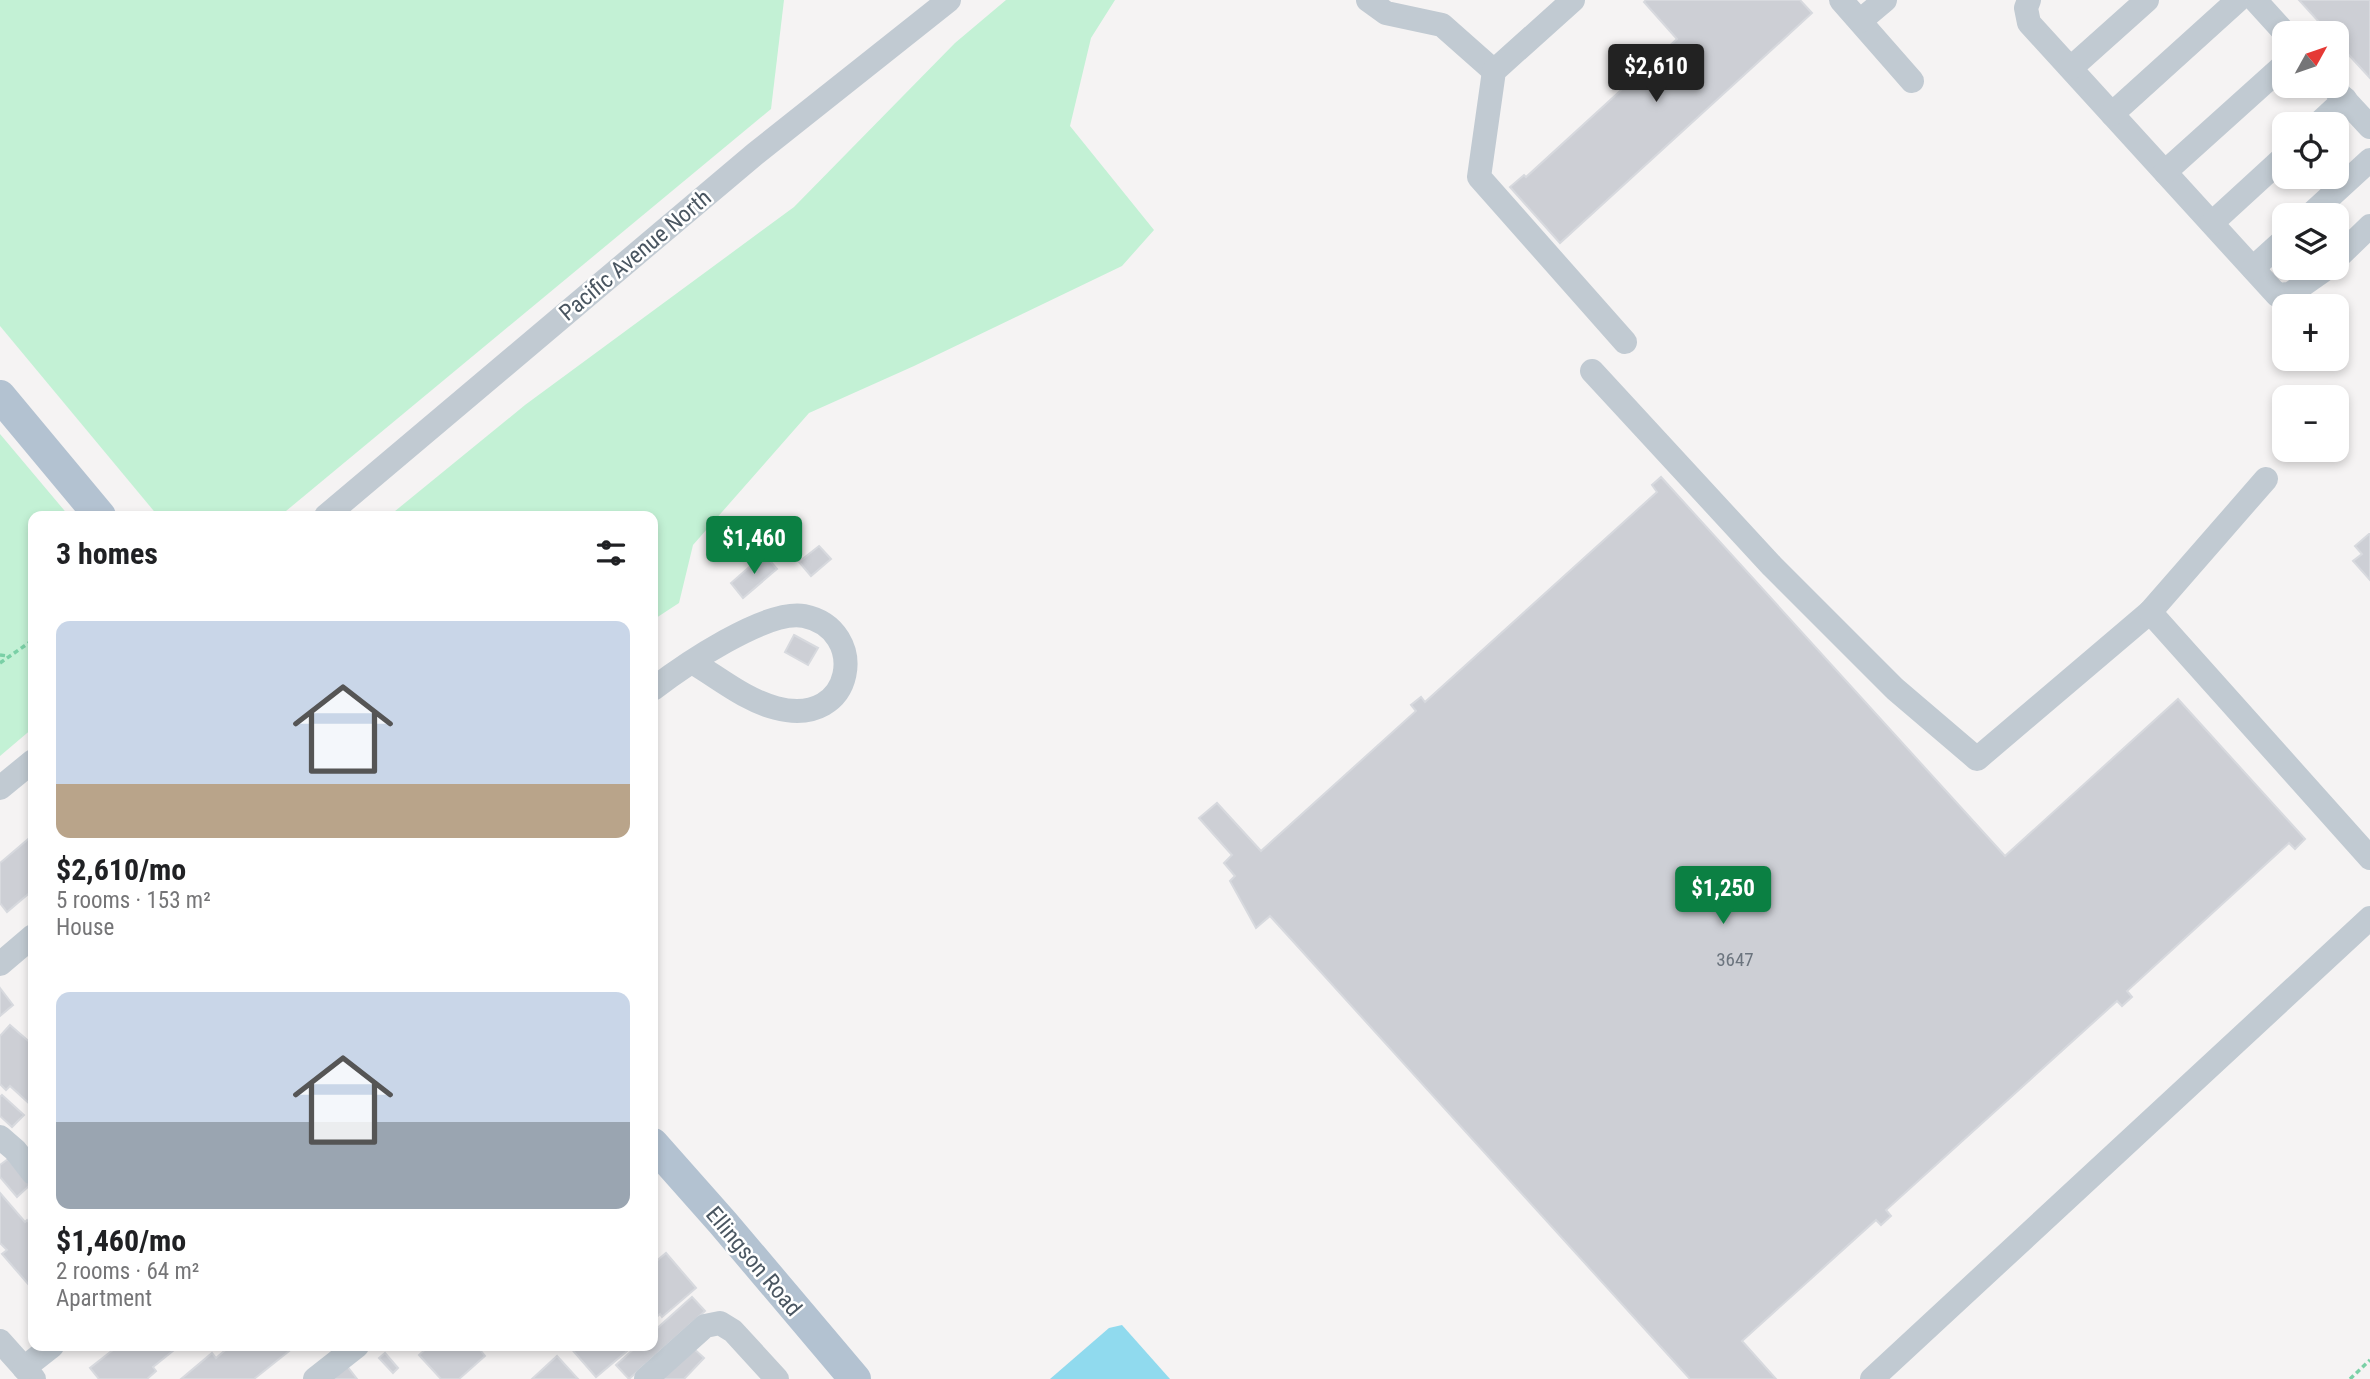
<!DOCTYPE html>
<html lang="en">
<head>
<meta charset="utf-8">
<style>
	body { margin:0; font-family:"Roboto Condensed",sans-serif; background:#f2f2f2; color:#202124; height:100vh; display:flex; flex-direction:column; font-size:26px; white-space:nowrap }
	* { box-sizing:border-box; margin:0 }
	p { font-size:23px; color:#757577 }
	.icon { flex:none; width:38px; height:38px; fill:none; stroke:currentColor; stroke-width:2; stroke-linecap:round; stroke-linejoin:round }
	.map { position:relative; flex:1; overflow:hidden }
	.sheet { position:absolute; left:28px; top:511px; width:630px; height:840px; display:flex; flex-direction:column; background:#fff; border-radius:14px; box-shadow:0 4px 10px #0003 }
	.sheet>* { flex:none }
	.needle { width:46px; rotate:50deg }
	.buttons { position:absolute; left:2272px; top:21px; display:grid; gap:14px }
	.buttons a { display:grid; place-items:center; width:77px; height:77px; border-radius:14px; background:#fff; box-shadow:0 4px 10px #0003; font-size:35px }
	.price { position:absolute; translate:-50% -60px; padding:0 16px; border-radius:7px; background:#0b8043; color:#fff; font-size:23px; line-height:46px; filter:drop-shadow(0 2px 4px #0008) }
	.price::after { content:''; position:absolute; left:50%; top:42px; width:21px; height:16px; margin-left:-10px; background:inherit; clip-path:polygon(0 0,100% 0,50% 100%) }
	.price.selected { background:#222; color:#fff }
	ul { padding:0; list-style:none }
	li { display:grid; align-content:center; gap:14px; height:371px; padding:0 28px }
	li span { display:grid; place-items:center; height:217px; border-radius:14px; color:#555 }
	li>.icon { margin-inline-start:auto }
	span .icon { width:126px; height:126px; fill:#fffc; stroke-width:1 }
	li b { font-size:30px }
	h2 { display:flex; justify-content:space-between; align-items:center; height:84px; padding:0 28px; font-size:30px }
	.map>svg:first-child { display:block }
</style>
</head>
<body>
<div class="map">
<svg width="2370" height="1379" viewBox="0 0 2370 1379">
	<rect width="100%" height="100%" fill="#f5f3f3"/>
	<g fill="#c3f1d5">
		<path d="M0 0H784L771 109 280 516H158L0 326Z"/>
		<path d="M1006 0H1115L1091 38 1070 126 1154 230 1122 266 914 366 809 413 693 545 679 603 653 620V516H389L525 405 794 207 955 43Z"/>
		<path d="M0 434 69 516H33V728L0 756Z"/>
	</g>
	<path fill="#90daee" d="M1122 1325 1170 1379H1050L1109 1328Z"/>
	<g fill="#cdcfd5" stroke="#d7d9de" stroke-width="2">
		<path d="M1646 0H1800L1812 13 1560 243 1510 187 1524 175 1526 177 1677 39 1644 2Z"/>
		<path d="M2299 0H2370V78L2336 41V33H2329Z"/>
		<path d="M1661 477 2005 856 2178 699 2305 839 2295 849 2289 843 2127 991 2132 997 2122 1006 2117 1001 1886 1210 1891 1216 1881 1225 1876 1220 1742 1341 1776 1379H1690L1270 916 1256 928 1230 881 1235 876 1224 863 1232 855 1199 818 1217 803 1261 851 1416 711 1411 705 1421 697 1425 702 1657 492 1652 485Z"/>
		<path d="M2369 534H2370V580L2353 561 2362 554 2355 546Z"/>
		<path d="M819 546 831 559 811 576 799 562Z"/>
		<path d="M764 554 777 569 743 598 731 583Z"/>
		<path d="M794 635 818 648 808 665 785 652Z"/>
		<path d="M33 835V890L7 912 0 903V863Z"/>
		<path d="M0 988 13 1005 0 1016Z"/>
		<path d="M10 1025 33 1045V1107L10 1086 6 1090 0 1084V1036Z"/>
		<path d="M2 1095 24 1115 12 1127 0 1116V1097Z"/>
		<path d="M8 1159 30 1185 17 1197 0 1177V1165Z"/>
		<path d="M0 1193 25 1222 27 1220 33 1227V1284L32 1282 29 1285 2 1254 7 1250 0 1243Z"/>
		<path d="M666 1253 696 1288 662 1317 660 1314 653 1320V1264Z"/>
		<path d="M692 1297 705 1311 629 1379 616 1365 637 1346H653V1332Z"/>
		<path d="M118 1346H179L153 1367 156 1371 147 1379H99L90 1368Z"/>
		<path d="M230 1346H291L293 1348 254 1379H181L212 1353 216 1358Z"/>
		<path d="M429 1346H486L481 1351 485 1356 459 1379H441L419 1355Z"/>
		<path d="M569 1346H633L596 1377Z"/>
		<path d="M692 1347 704 1358 684 1379H662Z"/>
		<path d="M385 1353 398 1368 393 1373 379 1358Z"/>
		<path d="M557 1356 578 1379H532Z"/>
		<path d="M347 1366 357 1379H331Z"/>
	</g>
	<g fill="none" stroke-linecap="round" stroke-linejoin="round">
		<g stroke="#7ad0a6" stroke-width="3.5" stroke-dasharray="5 3.5" stroke-linecap="butt">
			<path d="M0 655 8 656"/>
			<path d="M0 663 33 640"/>
			<path d="M2350 1379 2370 1360"/>
		</g>
		<g stroke="#c1cad2" stroke-width="24">
			<path d="M1368 0 1386 13 1442 25 1494 71"/>
			<path d="M1573 0 1494 71 1479 177 1625 342"/>
			<path d="M1841 0 1912 81"/>
			<path d="M2029 0 2026 8 2029 23 2277 295 2290 294 2327 268"/>
			<path d="M2255 0 2285 33"/>
			<path d="M1860 21 1885 0"/>
			<path d="M2071 68 2147 0"/>
			<path d="M2332 86 2370 127"/>
			<path d="M2112 114 2238 0"/>
			<path d="M2318 124 2345 99"/>
			<path d="M2165 172 2284 65"/>
			<path d="M2310 215 2370 160"/>
			<path d="M2212 223 2284 157"/>
			<path d="M2336 259 2370 226"/>
			<path d="M2253 268 2284 240"/>
			<path d="M1592 371 1772 566 1895 689 1977 759 2150 612"/>
			<path d="M2266 479 2150 612 2370 858"/>
			<path d="M326 516 755 154 949 0"/>
			<path d="M653 689C683 666 766 609 804 616 869 629 856 729 776 708 745 700 719 678 692 662"/>
			<path d="M0 788 33 761"/>
			<path d="M0 964 33 936"/>
			<path d="M0 1137 15 1150 33 1173"/>
			<path d="M0 1341 34 1379"/>
			<path d="M24 1368 52 1346"/>
			<path d="M315 1379 357 1346"/>
			<path d="M646 1379 705 1326 720 1323 733 1331 777 1379"/>
			<path d="M1872 1379 2370 918"/>
		</g>
		<g stroke="#b3c2d1" stroke-width="32">
			<path d="M0 396 100 516"/>
			<path d="M653 1144 723 1223 855 1379"/>
		</g>
	</g>
	<g text-anchor="middle" stroke-width="5" stroke-linejoin="round" paint-order="stroke">
		<g font-size="19" fill="#6b747e">
			<text x="1735" y="966">3647</text>
		</g>
		<g font-size="23" fill="#4a5661" stroke="#fff">
			<text transform="translate(635 255) rotate(-40)" y="8">Pacific Avenue North</text>
			<text transform="translate(754 1261) rotate(50)" y="8">Ellingson Road</text>
		</g>
	</g>
</svg>
<div class="buttons">
<a><svg class="needle" viewBox="-14 -14 28 28"><path d="M0-13l5 13h-10z" fill="#e53935"/><path d="M0 13l5-13h-10z" fill="#757577"/></svg></a>
<a><svg class="icon" aria-label="locate" viewBox="0 0 24 24"><circle cx="12" cy="12" r="6"/><path d="M12 2v4M12 18v4M2 12h4M18 12h4"/></svg></a>
<a><svg class="icon" aria-label="layers" viewBox="0 0 24 24"><path d="M12 4l9 5-9 5-9-5zM3 14l9 5 9-5"/></svg></a>
<a>+</a>
<a>−</a>
</div>
<b class="price selected" style="left:1656px;top:104px">$2,610</b>
<b class="price" style="left:754px;top:576px">$1,460</b>
<b class="price" style="left:1723px;top:926px">$1,250</b>
<section class="sheet">
<h2>3 homes<svg class="icon" aria-label="filters" viewBox="0 0 24 24"><path d="M4 7h16M4 17h16"/><circle cx="9" cy="7" r="2"/><circle cx="15" cy="17" r="2"/></svg></h2>
<ul>
<li><span style="background:linear-gradient(#c9d6e8 75%,#b9a48a 0)"><svg class="icon" aria-label="home" viewBox="0 0 24 24"><path d="M3 11l9-7 9 7M6 9v11h12V9"/></svg></span><div><b>$2,610/mo</b><p>5 rooms · 153 m²</p><p>House</p></div></li>
<li><span style="background:linear-gradient(#c9d6e8 60%,#9aa5b1 0)"><svg class="icon" aria-label="home" viewBox="0 0 24 24"><path d="M3 11l9-7 9 7M6 9v11h12V9"/></svg></span><div><b>$1,460/mo</b><p>2 rooms · 64 m²</p><p>Apartment</p></div></li>
</ul>
</section>
</div>
</body>
</html>
